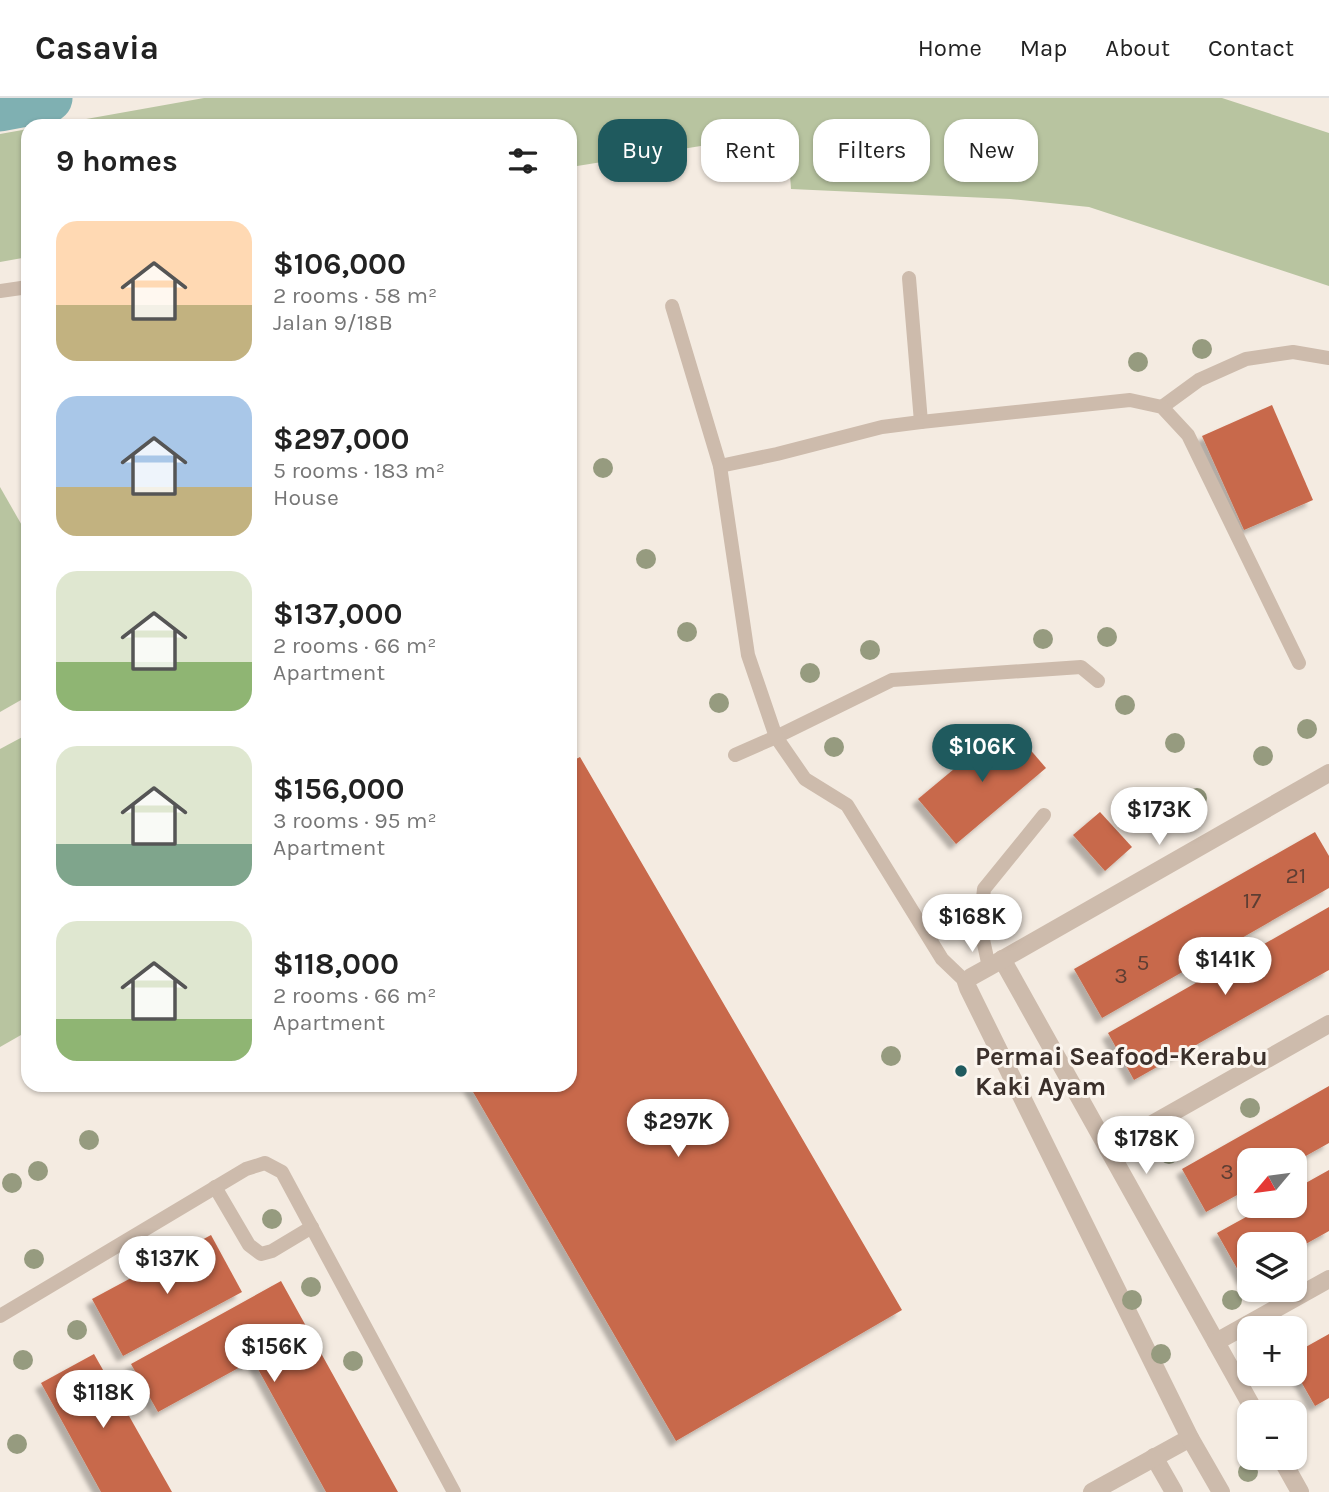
<!DOCTYPE html>
<html lang="en">
<head>
<meta charset="utf-8">
<style>
	body { margin:0; font-family:Karla,sans-serif; background:#f6f6f6; color:#222; height:100vh; display:flex; flex-direction:column; font-size:26px; white-space:nowrap }
	* { box-sizing:border-box; margin:0 }
	p { font-size:23px; color:#767676 }
	.icon { flex:none; width:38px; height:38px; fill:none; stroke:currentColor; stroke-width:2; stroke-linecap:round; stroke-linejoin:round }
	.map { position:relative; flex:1; overflow:hidden }
	.side { position:absolute; left:21px; top:21px; width:556px; height:973px; display:flex; flex-direction:column; background:#fff; border-radius:21px; box-shadow:0 2px 5px #0004 }
	.side>* { flex:none }
	.banner { position:absolute; left:598px; top:21px; width:625px; height:63px; display:flex; gap:14px }
	.needle { width:46px; rotate:241deg }
	.controls { position:absolute; left:1237px; top:1050px; display:grid; gap:14px }
	.controls a { display:grid; place-items:center; width:70px; height:70px; border-radius:14px; background:#fff; box-shadow:0 2px 5px #0004; font-size:35px }
	.price { position:absolute; translate:-50% -60px; padding:0 16px; border-radius:24px; background:#fff; color:#222; font-size:23px; line-height:46px; filter:drop-shadow(0 2px 4px #0008) }
	.price::after { content:''; position:absolute; left:50%; top:42px; width:21px; height:16px; margin-left:-10px; background:inherit; clip-path:polygon(0 0,100% 0,50% 100%) }
	.price.selected { background:#1f5a5e; color:#fff }
	ul { padding:0; list-style:none }
	li { display:flex; align-items:center; gap:21px; height:175px; padding:0 35px }
	li span { display:grid; place-items:center; flex:none; width:196px; height:140px; border-radius:21px; color:#555 }
	li>.icon { margin-inline-start:auto }
	span .icon { width:84px; height:84px; fill:#fffc; stroke-width:1 }
	li b { font-size:30px }
	h2 { display:flex; justify-content:space-between; align-items:center; height:84px; padding:0 35px; font-size:30px }
	.tag { padding:0 24px; border-radius:21px; background:#fff; box-shadow:0 2px 5px #0004; font-size:24px; line-height:63px }
	.tag.selected { background:#1f5a5e; color:#fff }
	header { display:flex; align-items:center; gap:42px; box-sizing:border-box; height:98px; padding:0 35px; background:#fff; border-bottom:2px solid #e0e0e0 }
	header strong { font-size:33px }
	nav { display:flex; gap:38px; margin-inline-start:auto; font-size:24px }
	.map>svg:first-child { display:block }
</style>
</head>
<body>
<header>
<strong>Casavia</strong>
<nav><a>Home</a><a>Map</a><a>About</a><a>Contact</a></nav>
</header>
<div class="map">
<svg width="1329" height="1394" viewBox="0 0 1329 1394">
	<defs>
		<filter id="shadow"><feDropShadow dx="-6" dy="6" stdDeviation="2" flood-color="#0004"/></filter>
	</defs>
	<rect width="100%" height="100%" fill="#f4ebe1"/>
	<g fill="#b8c4a0">
		<path d="M204 0H1222L1329 35V188L1089 109 1010 101 791 91 787 34 571 69 570 28H47Z"/>
		<path d="M28 31V159L0 164V36Z"/>
		<path d="M0 389 28 438V598L0 614Z"/>
		<path d="M28 636V933L0 949V651Z"/>
	</g>
	<g fill="none" stroke-linecap="round" stroke-linejoin="round">
		<path stroke="#7fb0b2" stroke-width="49" d="M0 9 48 0"/>
	</g>
	<g fill="#c8694b" filter="url(#shadow)">
		<path d="M1272 307 1313 402 1244 432 1202 338Z"/>
		<path d="M1008 626 1046 670 956 746 918 701Z"/>
		<path d="M580 659 902 1212 676 1343 469 987H570V664Z"/>
		<path d="M1100 714 1132 749 1105 773 1073 737Z"/>
		<path d="M1315 734 1329 758V790L1102 920 1074 871Z"/>
		<path d="M1329 809V872L1134 982 1108 935Z"/>
		<path d="M1329 988V1045L1295 1064V1062H1250V1090L1206 1114 1182 1071Z"/>
		<path d="M1329 1072V1133L1295 1152V1146H1250V1178L1243 1181 1217 1135 1266 1108H1295V1091Z"/>
		<path d="M211 1137 242 1194 123 1258 92 1201Z"/>
		<path d="M281 1183 398 1394H326L253 1262 158 1314 131 1266Z"/>
		<path d="M1329 1236V1300L1315 1308 1295 1273V1255Z"/>
		<path d="M94 1256 172 1394H101L41 1285Z"/>
	</g>
	<g fill="none" stroke-linecap="round" stroke-linejoin="round">
		<g stroke="#cdbbac" stroke-width="14">
			<path d="M909 180 921 324"/>
			<path d="M0 193 28 189"/>
			<path d="M672 208 720 368"/>
			<path d="M1162 309 1199 282 1246 261 1293 254 1329 260"/>
			<path d="M735 657 776 639 892 582 1081 569 1098 583"/>
			<path d="M989 869 980 828 984 791 1044 717"/>
			<path d="M966 884 942 861 847 707 805 681 776 639 748 557 720 368 777 356 882 329 921 324 1130 302 1162 309 1188 337 1299 565"/>
			<path d="M215 1089 249 1147 261 1156 272 1153 312 1129"/>
			<path d="M0 1218 246 1071 265 1065 282 1074 454 1394"/>
		</g>
		<g stroke="#cdbbac" stroke-width="18">
			<path d="M1002 861 1255 1314"/>
			<path d="M1108 1051 1329 926"/>
			<path d="M1216 1244 1329 1181"/>
			<path d="M1154 1359 1174 1394"/>
			<path d="M1281 1360 1300 1394"/>
			<path d="M1092 1394 1190 1340"/>
			<path d="M1221 1394 1190 1340 968 890 966 884 971 879 989 869 1329 675"/>
		</g>
	</g>
	<g fill="#969b7f">
		<circle cx="1202" cy="251" r="10"/>
		<circle cx="1138" cy="264" r="10"/>
		<circle cx="603" cy="370" r="10"/>
		<circle cx="646" cy="461" r="10"/>
		<circle cx="687" cy="534" r="10"/>
		<circle cx="1107" cy="539" r="10"/>
		<circle cx="1043" cy="541" r="10"/>
		<circle cx="870" cy="552" r="10"/>
		<circle cx="810" cy="575" r="10"/>
		<circle cx="719" cy="605" r="10"/>
		<circle cx="1125" cy="607" r="10"/>
		<circle cx="1307" cy="631" r="10"/>
		<circle cx="1175" cy="645" r="10"/>
		<circle cx="834" cy="649" r="10"/>
		<circle cx="1263" cy="658" r="10"/>
		<circle cx="1197" cy="700" r="10"/>
		<circle cx="891" cy="958" r="10"/>
		<circle cx="1250" cy="1010" r="10"/>
		<circle cx="89" cy="1042" r="10"/>
		<circle cx="1169" cy="1056" r="10"/>
		<circle cx="38" cy="1073" r="10"/>
		<circle cx="12" cy="1085" r="10"/>
		<circle cx="272" cy="1121" r="10"/>
		<circle cx="34" cy="1161" r="10"/>
		<circle cx="311" cy="1189" r="10"/>
		<circle cx="1132" cy="1202" r="10"/>
		<circle cx="1232" cy="1202" r="10"/>
		<circle cx="77" cy="1232" r="10"/>
		<circle cx="1161" cy="1256" r="10"/>
		<circle cx="23" cy="1262" r="10"/>
		<circle cx="353" cy="1263" r="10"/>
		<circle cx="17" cy="1346" r="10"/>
		<circle cx="1248" cy="1374" r="10"/>
	</g>
	<circle fill="#1f5a5e" stroke="#fbf5ee" stroke-width="2.5" cx="961" cy="973" r="7"/>
	<g text-anchor="middle" stroke-width="6" stroke-linejoin="round" paint-order="stroke">
		<g font-size="23" fill="#5e3e33">
			<text x="1296" y="785">21</text>
			<text x="1252" y="810">17</text>
			<text x="1143" y="872">5</text>
			<text x="1121" y="885">3</text>
			<text x="1227" y="1081">3</text>
		</g>
		<g font-size="26" font-weight="bold" fill="#3b302b" stroke="#fbf5ee" text-anchor="start">
			<text x="975" y="967">Permai Seafood-Kerabu<tspan x="975" dy="30">Kaki Ayam</tspan></text>
		</g>
	</g>
</svg>
<div class="controls">
<a><svg class="needle" viewBox="-14 -14 28 28"><path d="M0-13l5 13h-10z" fill="#e53935"/><path d="M0 13l5-13h-10z" fill="#767676"/></svg></a>
<a><svg class="icon" aria-label="layers" viewBox="0 0 24 24"><path d="M12 4l9 5-9 5-9-5zM3 14l9 5 9-5"/></svg></a>
<a>+</a>
<a>−</a>
</div>
<b class="price selected" style="left:982px;top:686px">$106K</b>
<b class="price" style="left:1159px;top:749px">$173K</b>
<b class="price" style="left:972px;top:856px">$168K</b>
<b class="price" style="left:1225px;top:899px">$141K</b>
<b class="price" style="left:678px;top:1061px">$297K</b>
<b class="price" style="left:1146px;top:1078px">$178K</b>
<b class="price" style="left:167px;top:1198px">$137K</b>
<b class="price" style="left:274px;top:1286px">$156K</b>
<b class="price" style="left:103px;top:1332px">$118K</b>
<div class="banner">
<a class="tag selected">Buy</a>
<a class="tag">Rent</a>
<a class="tag">Filters</a>
<a class="tag">New</a>
</div>
<section class="side">
<h2>9 homes<svg class="icon" aria-label="filters" viewBox="0 0 24 24"><path d="M4 7h16M4 17h16"/><circle cx="9" cy="7" r="2"/><circle cx="15" cy="17" r="2"/></svg></h2>
<ul>
<li><span style="background:linear-gradient(#ffd9b3 60%,#c2b280 0)"><svg class="icon" aria-label="home" viewBox="0 0 24 24"><path d="M3 11l9-7 9 7M6 9v11h12V9"/></svg></span><div><b>$106,000</b><p>2 rooms · 58 m²</p><p>Jalan 9/18B</p></div></li>
<li><span style="background:linear-gradient(#a9c7e8 65%,#c2b280 0)"><svg class="icon" aria-label="home" viewBox="0 0 24 24"><path d="M3 11l9-7 9 7M6 9v11h12V9"/></svg></span><div><b>$297,000</b><p>5 rooms · 183 m²</p><p>House</p></div></li>
<li><span style="background:linear-gradient(#dfe7d0 65%,#8fb573 0)"><svg class="icon" aria-label="home" viewBox="0 0 24 24"><path d="M3 11l9-7 9 7M6 9v11h12V9"/></svg></span><div><b>$137,000</b><p>2 rooms · 66 m²</p><p>Apartment</p></div></li>
<li><span style="background:linear-gradient(#dfe7d0 70%,#7fa58c 0)"><svg class="icon" aria-label="home" viewBox="0 0 24 24"><path d="M3 11l9-7 9 7M6 9v11h12V9"/></svg></span><div><b>$156,000</b><p>3 rooms · 95 m²</p><p>Apartment</p></div></li>
<li><span style="background:linear-gradient(#dfe7d0 70%,#8fb573 0)"><svg class="icon" aria-label="home" viewBox="0 0 24 24"><path d="M3 11l9-7 9 7M6 9v11h12V9"/></svg></span><div><b>$118,000</b><p>2 rooms · 66 m²</p><p>Apartment</p></div></li>
</ul>
</section>
</div>
</body>
</html>
